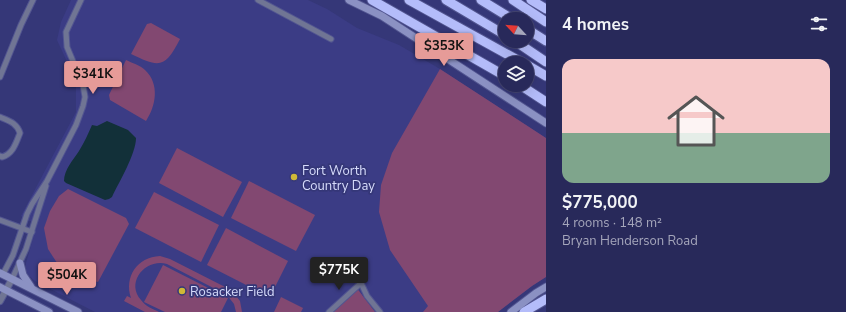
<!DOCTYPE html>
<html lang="en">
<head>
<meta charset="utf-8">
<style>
	body { margin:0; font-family:"Nunito Sans",sans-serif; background:#343563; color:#f1f3f6; height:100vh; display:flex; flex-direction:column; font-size:15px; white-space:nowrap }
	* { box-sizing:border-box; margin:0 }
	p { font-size:13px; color:#a5a6bb }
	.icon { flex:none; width:22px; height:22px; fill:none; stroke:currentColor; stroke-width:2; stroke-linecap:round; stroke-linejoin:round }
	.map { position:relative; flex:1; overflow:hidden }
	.sheet { display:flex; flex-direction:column; background:#28295a; width:300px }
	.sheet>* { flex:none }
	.needle { width:26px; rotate:296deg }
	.buttons { position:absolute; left:498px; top:12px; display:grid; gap:8px }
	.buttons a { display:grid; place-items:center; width:36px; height:36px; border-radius:50%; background:#28295a; box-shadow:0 4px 16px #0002,0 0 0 1px #444570; font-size:20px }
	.price { position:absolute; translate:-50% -34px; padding:0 9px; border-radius:4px; background:#e69b98; color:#111; font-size:13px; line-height:26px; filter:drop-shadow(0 1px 2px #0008) }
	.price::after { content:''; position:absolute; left:50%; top:24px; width:12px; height:9px; margin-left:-6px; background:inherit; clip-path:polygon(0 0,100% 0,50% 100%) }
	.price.active { background:#222; color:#fff }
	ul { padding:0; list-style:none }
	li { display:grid; align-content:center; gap:8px; height:212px; padding:0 16px }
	li span { display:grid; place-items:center; height:124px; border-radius:12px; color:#555 }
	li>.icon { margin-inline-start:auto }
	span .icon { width:72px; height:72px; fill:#fffc; stroke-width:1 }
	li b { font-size:17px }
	h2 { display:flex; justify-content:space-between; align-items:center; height:48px; padding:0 16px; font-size:17px }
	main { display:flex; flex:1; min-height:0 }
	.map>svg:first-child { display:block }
</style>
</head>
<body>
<main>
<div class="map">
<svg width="546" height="312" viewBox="0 0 546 312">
	<rect width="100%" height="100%" fill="#353778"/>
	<path fill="#3b3c85" d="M71 0H308L327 9 357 28 399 45 440 69 546 138V277L532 286 498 312H95L35 281 26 273V263L37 225 21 216 76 112V81L57 40 61 22Z"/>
	<g fill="#824871">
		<path d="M151 23 180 39C165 68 160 68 131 54L147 24Z"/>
		<path d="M126 60C132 63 140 65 145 70 160 84 156 106 146 121L110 100 109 95Z"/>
		<path d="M440 69 546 138V277L532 286 498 312H423L428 306 390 250 379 212 381 185 392 153Z"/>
		<path d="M177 148 242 182 223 217 159 183Z"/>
		<path d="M249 181 315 215 296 251 231 218Z"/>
		<path d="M68 189 126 218 129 224 98 282 76 277 59 266 48 249 44 228 50 211 59 196Z"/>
		<path d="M154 192 219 225 201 262 135 228Z"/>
		<path d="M226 228 288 261 270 297 207 265Z"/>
		<path d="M160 256 170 259 231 290 240 301 242 312H236L234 304 227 295 167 264C146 258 125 282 141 300 145 306 153 309 159 312H145L124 301 127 296 131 298C124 277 137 257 160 256Z"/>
		<path d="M163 265 228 298 221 312H165L144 302Z"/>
		<path d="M356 287 375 312H331Z"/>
		<path d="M281 297 303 308 301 312H274Z"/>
	</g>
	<path fill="#123039" d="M107 121 128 130 136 138C136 154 119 182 112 197L109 199 105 200 66 183 64 181C64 170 73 160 79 151 84 143 88 134 92 125L97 126Z"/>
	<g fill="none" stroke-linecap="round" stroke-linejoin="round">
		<g stroke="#525590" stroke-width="7">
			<g id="minor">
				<path d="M258 0 331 39"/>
				<path d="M0 77 21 25 33 0"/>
				<path d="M0 117C9 121 17 123 20 133 16 143 13 154 2 157L0 156"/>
				<path d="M0 220 32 232"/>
				<path d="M3 274 13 255 27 214 32 204 47 181 76 125 83 106 85 97 83 85 67 47 66 32 81 0"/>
				<path d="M12 279 26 249 46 186"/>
				<path d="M329 312 361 283 367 296 380 312"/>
			</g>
		</g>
		<g stroke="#525590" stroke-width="8">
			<path id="tertiary" d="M0 301 12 279"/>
		</g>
		<g stroke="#525590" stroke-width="9">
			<g id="secondary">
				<path d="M349 0 382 16 546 123"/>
				<path d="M20 263 23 275 31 287"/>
				<path d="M0 273 78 312"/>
				<path d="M0 287 49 312"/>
				<path d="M511 312 536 293 546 287"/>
			</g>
		</g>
		<g stroke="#525590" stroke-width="11">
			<g id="motorway">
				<path d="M372 0 505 76"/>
				<path d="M409 0 523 63"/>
				<path d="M446 0 505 35"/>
				<path d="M481 0 512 19"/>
				<path d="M513 0 546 22"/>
				<path d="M531 0 546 9"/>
				<path d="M527 29 546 41"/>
				<path d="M515 41 546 62"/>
				<path d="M527 65 546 76"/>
				<path d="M520 85 546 102"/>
				<path d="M524 312 546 299"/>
			</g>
		</g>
		<use href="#minor" stroke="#707594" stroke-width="5"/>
		<use href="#tertiary" stroke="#707594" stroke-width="6"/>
		<use href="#secondary" stroke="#8b91c3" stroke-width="7"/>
		<use href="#motorway" stroke="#b4bcfa" stroke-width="9"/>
	</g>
	<g fill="#cfb837" stroke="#353778" stroke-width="1.5">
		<circle cx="294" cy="177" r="4"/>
		<circle cx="182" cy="291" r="4"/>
	</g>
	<g text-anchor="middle" stroke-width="3.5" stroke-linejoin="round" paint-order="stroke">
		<g font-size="13" fill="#d6dbfb" stroke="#353778" text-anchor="start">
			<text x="302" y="175">Fort Worth<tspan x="302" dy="15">Country Day</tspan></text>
			<text x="190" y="296">Rosacker Field</text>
		</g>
	</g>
</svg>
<div class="buttons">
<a><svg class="needle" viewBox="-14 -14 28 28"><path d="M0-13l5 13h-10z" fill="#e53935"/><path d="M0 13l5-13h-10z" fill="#a5a6bb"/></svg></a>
<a><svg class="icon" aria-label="layers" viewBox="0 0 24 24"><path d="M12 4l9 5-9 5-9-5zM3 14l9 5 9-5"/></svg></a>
</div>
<b class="price" style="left:444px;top:67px">$353K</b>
<b class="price" style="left:93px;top:95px">$341K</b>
<b class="price active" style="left:339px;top:291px">$775K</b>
<b class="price" style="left:67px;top:296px">$504K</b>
</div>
<section class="sheet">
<h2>4 homes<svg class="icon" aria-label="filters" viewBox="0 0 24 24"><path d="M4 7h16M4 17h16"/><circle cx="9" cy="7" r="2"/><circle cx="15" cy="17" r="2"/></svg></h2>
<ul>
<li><span style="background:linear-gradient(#f6c9c9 60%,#7fa58c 0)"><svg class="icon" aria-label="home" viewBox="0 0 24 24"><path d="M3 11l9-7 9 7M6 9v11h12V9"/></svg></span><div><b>$775,000</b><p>4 rooms · 148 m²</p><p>Bryan Henderson Road</p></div></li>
</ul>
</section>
</main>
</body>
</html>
